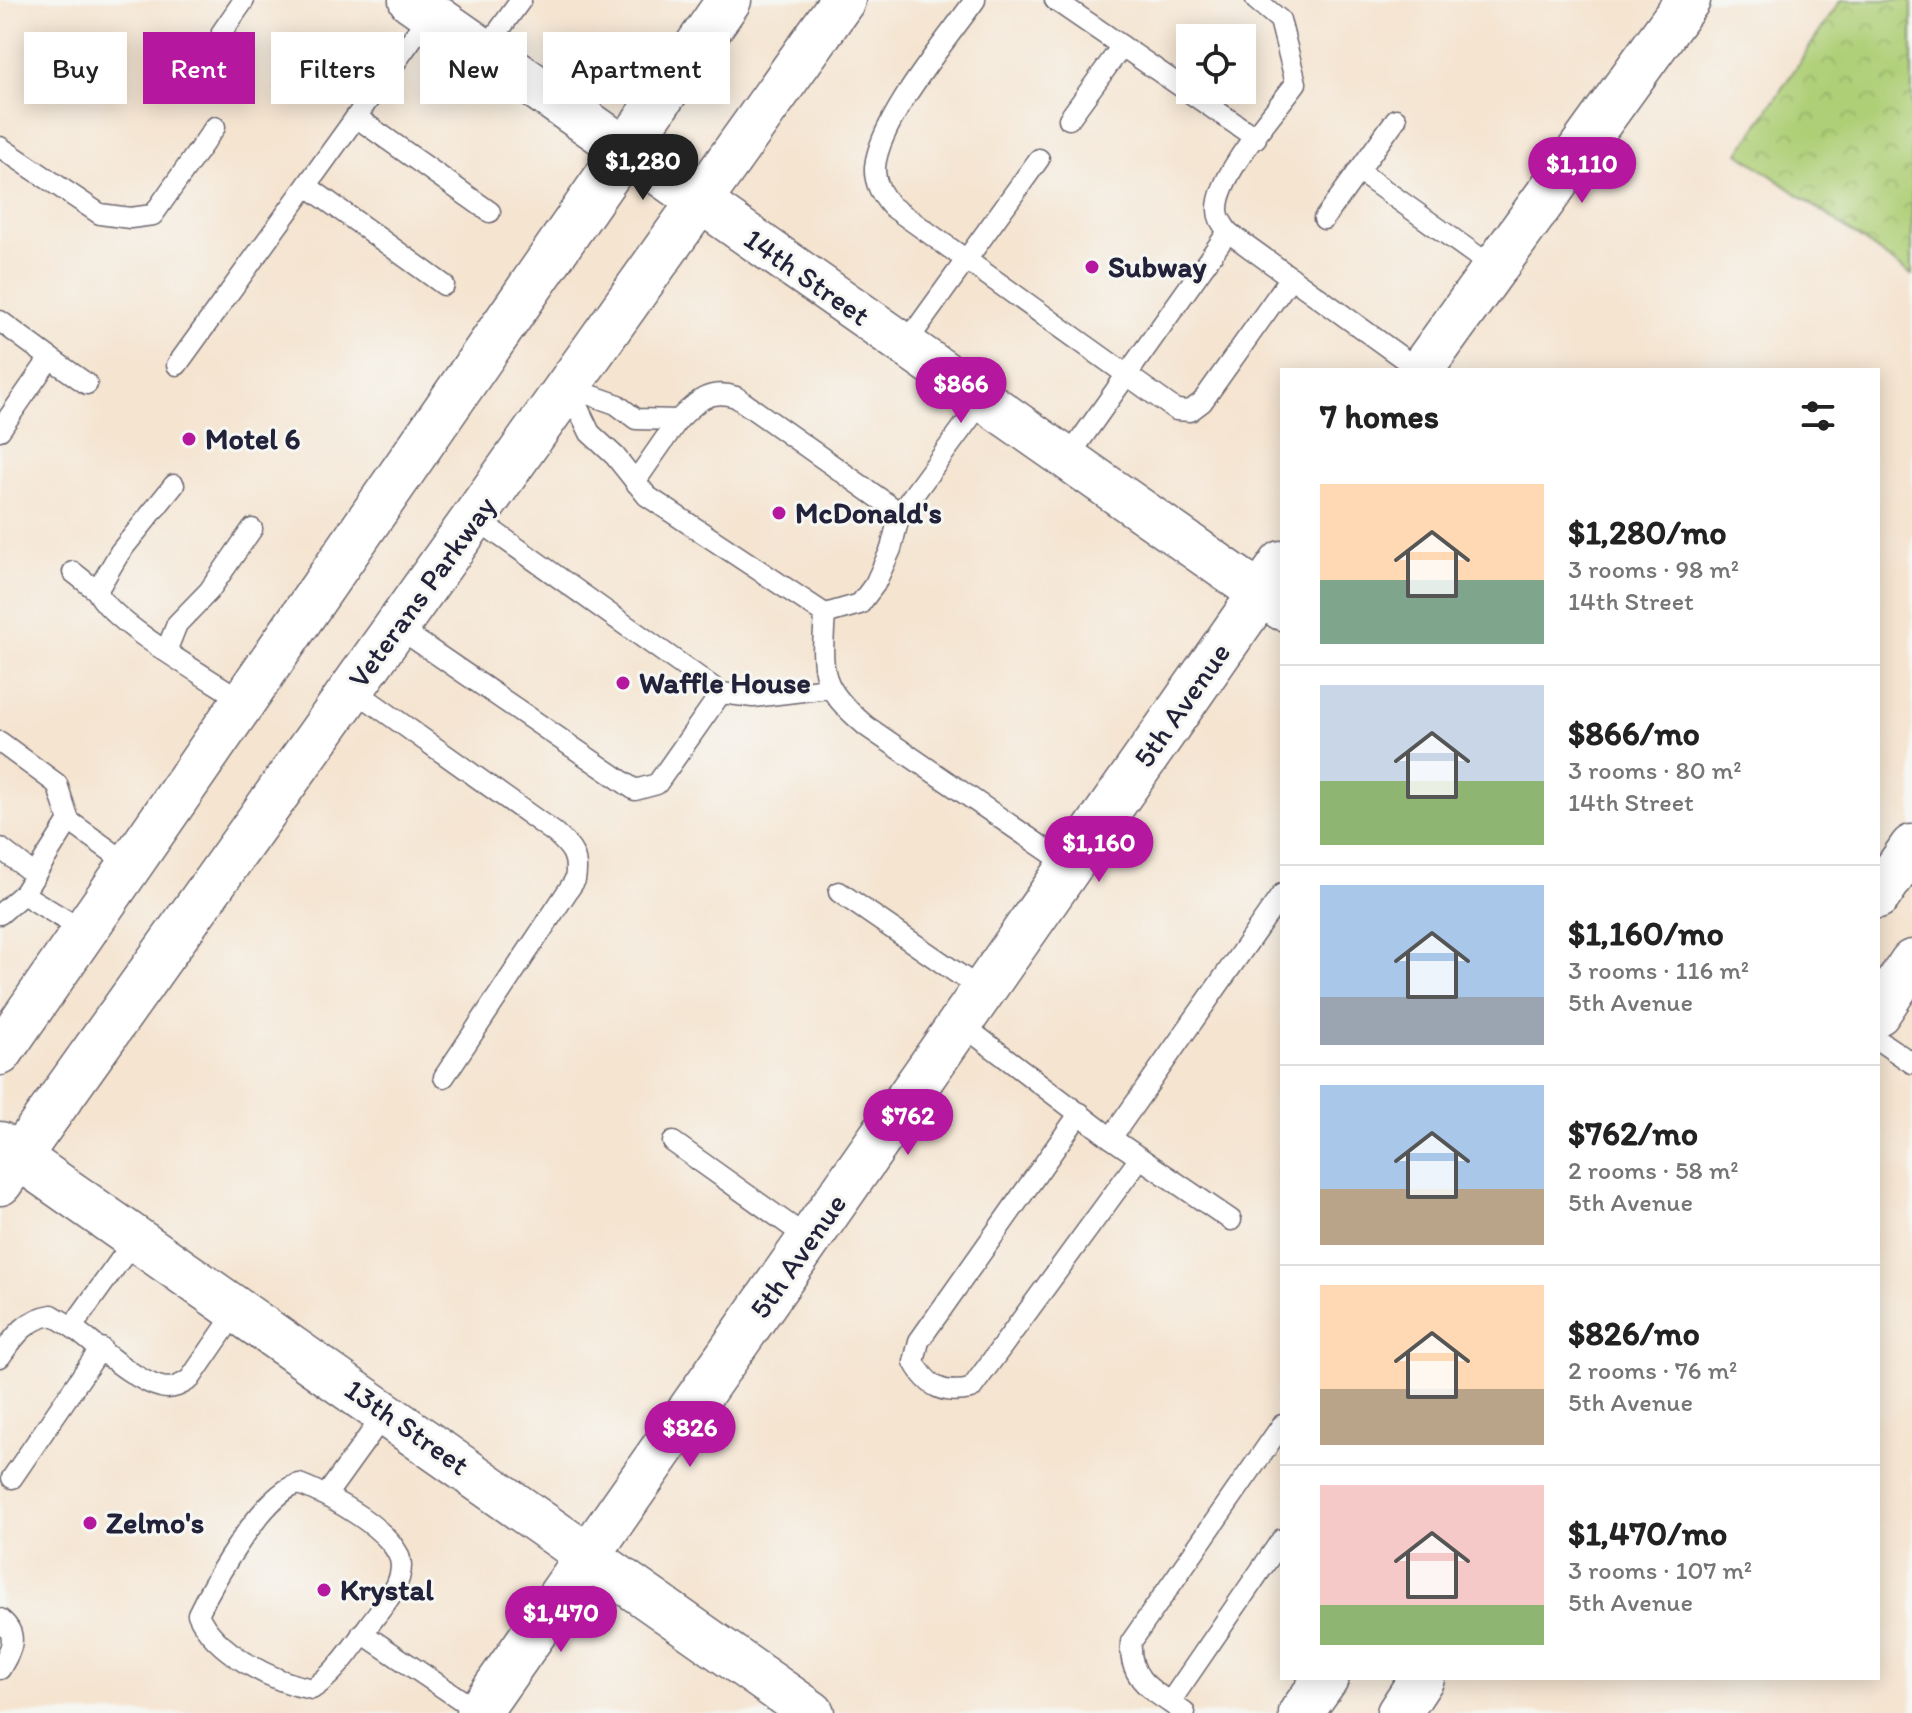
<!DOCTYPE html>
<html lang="en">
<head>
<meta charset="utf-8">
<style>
	body { margin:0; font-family:Itim,sans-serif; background:#f6f6f6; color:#222; height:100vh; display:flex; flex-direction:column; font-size:30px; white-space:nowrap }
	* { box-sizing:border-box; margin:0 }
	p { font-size:26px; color:#767676 }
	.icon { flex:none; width:44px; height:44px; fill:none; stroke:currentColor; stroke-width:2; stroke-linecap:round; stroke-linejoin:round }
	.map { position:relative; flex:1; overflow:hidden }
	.drawer { position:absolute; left:1280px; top:368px; width:600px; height:1312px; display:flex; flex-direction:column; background:#fff; border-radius:0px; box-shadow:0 4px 20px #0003 }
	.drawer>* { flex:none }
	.guide { position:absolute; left:24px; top:32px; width:760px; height:72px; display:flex; gap:16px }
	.buttons { position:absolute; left:1176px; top:24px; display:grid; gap:16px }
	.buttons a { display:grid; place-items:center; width:80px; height:80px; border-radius:0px; background:#fff; box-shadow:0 4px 20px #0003; font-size:40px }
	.price { position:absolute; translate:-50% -68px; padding:0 18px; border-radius:28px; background:#b5179e; color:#fff; font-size:26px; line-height:52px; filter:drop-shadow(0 2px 4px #0008) }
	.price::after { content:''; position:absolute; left:50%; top:48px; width:24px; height:18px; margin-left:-12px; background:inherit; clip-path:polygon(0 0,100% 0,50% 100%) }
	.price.on { background:#222; color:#fff }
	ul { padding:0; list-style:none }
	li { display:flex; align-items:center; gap:24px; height:200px; padding:0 40px }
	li+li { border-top:2px solid #e0e0e0 }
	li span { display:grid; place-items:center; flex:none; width:224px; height:160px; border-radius:0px; color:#555 }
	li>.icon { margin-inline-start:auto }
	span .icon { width:96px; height:96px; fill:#fffc; stroke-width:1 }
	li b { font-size:34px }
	h2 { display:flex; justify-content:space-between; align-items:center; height:96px; padding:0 40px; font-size:34px }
	.pill { padding:0 28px; border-radius:0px; background:#fff; box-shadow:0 4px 20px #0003; font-size:28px; line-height:72px }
	.pill.on { background:#b5179e; color:#fff }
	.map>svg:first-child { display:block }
</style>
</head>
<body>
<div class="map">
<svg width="1912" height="1713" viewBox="0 0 1912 1713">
	<defs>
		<pattern id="park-crowns" width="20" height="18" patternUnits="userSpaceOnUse" patternTransform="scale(2)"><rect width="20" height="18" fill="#afcf77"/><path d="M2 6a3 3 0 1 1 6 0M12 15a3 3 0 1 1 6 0" fill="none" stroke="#96b168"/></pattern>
	</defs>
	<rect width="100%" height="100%" fill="#f6f6f2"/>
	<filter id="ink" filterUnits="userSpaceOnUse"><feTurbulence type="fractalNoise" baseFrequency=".0125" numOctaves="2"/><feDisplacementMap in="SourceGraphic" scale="16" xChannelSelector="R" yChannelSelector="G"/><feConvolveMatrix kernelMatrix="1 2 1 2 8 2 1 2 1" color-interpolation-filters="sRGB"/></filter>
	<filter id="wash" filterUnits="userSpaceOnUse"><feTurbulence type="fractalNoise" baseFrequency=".006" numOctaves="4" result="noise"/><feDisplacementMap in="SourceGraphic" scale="32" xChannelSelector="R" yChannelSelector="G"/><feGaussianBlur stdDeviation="1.8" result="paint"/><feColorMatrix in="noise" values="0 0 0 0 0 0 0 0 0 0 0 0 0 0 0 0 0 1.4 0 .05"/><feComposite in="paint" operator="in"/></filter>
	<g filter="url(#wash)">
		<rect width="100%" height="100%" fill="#f5e4d0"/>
		<path fill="url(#park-crowns)" stroke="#687859" stroke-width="2" d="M1841 0H1912V275L1739 153Z"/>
	</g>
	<g filter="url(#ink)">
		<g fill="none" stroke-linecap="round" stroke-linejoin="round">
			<g stroke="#6c666f" stroke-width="23">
				<g id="service">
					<path d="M975 0C946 41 879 120 875 167 874 183 882 195 891 206L1176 410 1190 411 1202 402 1291 277"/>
					<path d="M1055 0 1256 138"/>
					<path d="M1256 0 1280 20 1296 83C1275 112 1217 175 1218 210 1218 219 1223 224 1228 232L1419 370"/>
					<path d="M430 14 356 117 490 212"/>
					<path d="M222 32 244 0"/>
					<path d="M484 51 521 0"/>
					<path d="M1069 119 1122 46"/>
					<path d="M0 147 100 214 130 218 153 215 215 127"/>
					<path d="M1358 171 1494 268"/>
					<path d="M307 186 444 285"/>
					<path d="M1324 219 1396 119"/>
					<path d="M0 321 50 358 0 430"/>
					<path d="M904 346 1039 159"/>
					<path d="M50 358 87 384"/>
					<path d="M177 365 356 117"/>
					<path d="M568 387 590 433 615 456 647 496 825 614 860 604 875 584 891 549 900 513 983 400"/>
					<path d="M568 387 616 404 636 419 678 420C696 402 709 388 736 397L900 513"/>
					<path d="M1067 459 1228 232"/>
					<path d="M635 482 678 420"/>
					<path d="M174 485 120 552 97 591C111 623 209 678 243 701"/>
					<path d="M475 518 721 693 753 697 828 688"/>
					<path d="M73 572 97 591"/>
					<path d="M825 614C821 673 819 686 866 726L1070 866"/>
					<path d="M397 627 635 790 657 784 721 693"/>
					<path d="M167 649 177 624 209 591 252 529"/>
					<path d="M353 689 555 833C572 848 579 857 575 880L444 1077"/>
					<path d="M0 742 57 784 69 821"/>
					<path d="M0 848 35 875"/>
					<path d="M839 892 983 991"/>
					<path d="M23 894 69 821 130 865"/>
					<path d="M0 914 23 894 84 931"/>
					<path d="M960 1023 1111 1138 1282 894"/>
					<path d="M1878 1040 1912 1063"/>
					<path d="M1080 1113 919 1341 914 1362C928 1387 943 1395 971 1389L1140 1158"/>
					<path d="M1111 1138 1231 1220"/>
					<path d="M673 1142 809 1239"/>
					<path d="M136 1238 72 1327C95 1344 134 1381 161 1387 172 1390 181 1385 190 1379L238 1309"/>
					<path d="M0 1357C15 1336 26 1319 52 1315L72 1327"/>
					<path d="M12 1478 101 1348"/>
					<path d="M299 1484C326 1494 401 1533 401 1566 401 1588 381 1608 369 1625 352 1648 336 1673 312 1689 273 1682 214 1652 198 1614 213 1582 265 1491 299 1484Z"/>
					<path d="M327 1494 386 1412"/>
					<path d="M0 1619C20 1635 11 1650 0 1669"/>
					<path d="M362 1633 479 1712"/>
					<path d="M1170 1702 1282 1539"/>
					<path d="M1185 1713C1156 1692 1128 1682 1131 1642L1282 1425"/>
				</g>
			</g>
			<g stroke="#6c666f" stroke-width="45">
				<path id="minor" d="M701 202 1282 609"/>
			</g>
			<g stroke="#6c666f" stroke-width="47">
				<g id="tertiary">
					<path d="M1421 370 1688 0"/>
					<path d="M1878 896 1912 847"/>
					<path d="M1878 1013 1912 962"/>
					<path d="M478 1713 1282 563"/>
					<path d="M1301 1713 1326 1678"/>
					<path d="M1399 1713 1422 1678"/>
				</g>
			</g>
			<g stroke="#6c666f" stroke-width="47">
				<path id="secondary" d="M411 0 701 202"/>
			</g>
			<g stroke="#6c666f" stroke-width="47">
				<g id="primary">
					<path d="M0 1053 729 0"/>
					<path d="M0 1144 812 1713"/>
					<path d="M0 1183 843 0"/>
				</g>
			</g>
			<use href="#service" stroke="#fff" stroke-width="20"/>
			<use href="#minor" stroke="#fff" stroke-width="42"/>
			<use href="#tertiary" stroke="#fff" stroke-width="44"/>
			<use href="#secondary" stroke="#fff" stroke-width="44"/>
			<use href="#primary" stroke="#fff" stroke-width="44"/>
		</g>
	</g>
	<g fill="#b5179e" stroke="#f6f6f2" stroke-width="3">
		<circle cx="1092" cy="267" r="8"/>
		<circle cx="189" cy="439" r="8"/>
		<circle cx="779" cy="513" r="8"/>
		<circle cx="623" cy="683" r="8"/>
		<circle cx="90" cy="1523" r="8"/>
		<circle cx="324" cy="1590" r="8"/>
	</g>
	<g text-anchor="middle" stroke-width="6" stroke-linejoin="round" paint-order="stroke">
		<g font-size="30" font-weight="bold" fill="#22223b" stroke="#f6f6f2" text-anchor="start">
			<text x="1108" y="277">Subway</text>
			<text x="205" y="449">Motel 6</text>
			<text x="795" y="523">McDonald's</text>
			<text x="639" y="693">Waffle House</text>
			<text x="106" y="1533">Zelmo's</text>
			<text x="340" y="1600">Krystal</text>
		</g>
		<g font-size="30" fill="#22223b" stroke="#f6f6f2">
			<text transform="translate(807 277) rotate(35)" y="10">14th Street</text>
			<text transform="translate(422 592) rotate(-54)" y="10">Veterans Parkway</text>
			<text transform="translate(1182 705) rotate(-55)" y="10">5th Avenue</text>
			<text transform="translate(798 1256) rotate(-55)" y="10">5th Avenue</text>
			<text transform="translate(407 1427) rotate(35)" y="10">13th Street</text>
		</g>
	</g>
</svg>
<div class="buttons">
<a><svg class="icon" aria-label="locate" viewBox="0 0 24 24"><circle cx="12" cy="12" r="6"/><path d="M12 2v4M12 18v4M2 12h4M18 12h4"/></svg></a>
</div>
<b class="price on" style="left:643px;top:202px">$1,280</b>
<b class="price" style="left:1582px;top:205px">$1,110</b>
<b class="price" style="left:961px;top:425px">$866</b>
<b class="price" style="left:1099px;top:884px">$1,160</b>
<b class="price" style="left:908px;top:1157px">$762</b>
<b class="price" style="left:690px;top:1469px">$826</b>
<b class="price" style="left:561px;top:1654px">$1,470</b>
<div class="guide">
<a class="pill">Buy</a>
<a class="pill on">Rent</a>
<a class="pill">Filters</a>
<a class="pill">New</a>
<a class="pill">Apartment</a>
</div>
<section class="drawer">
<h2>7 homes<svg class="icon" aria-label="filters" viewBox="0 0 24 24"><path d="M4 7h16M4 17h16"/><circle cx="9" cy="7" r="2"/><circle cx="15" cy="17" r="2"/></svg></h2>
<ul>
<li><span style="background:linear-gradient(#ffd9b3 60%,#7fa58c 0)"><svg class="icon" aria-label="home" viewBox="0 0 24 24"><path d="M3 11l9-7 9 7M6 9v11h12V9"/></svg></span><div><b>$1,280/mo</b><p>3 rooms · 98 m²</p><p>14th Street</p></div></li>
<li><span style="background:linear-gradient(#c9d6e8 60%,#8fb573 0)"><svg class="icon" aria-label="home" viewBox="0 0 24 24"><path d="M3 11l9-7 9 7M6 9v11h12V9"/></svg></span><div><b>$866/mo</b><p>3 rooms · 80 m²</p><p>14th Street</p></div></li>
<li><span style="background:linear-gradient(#a9c7e8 70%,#9aa5b1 0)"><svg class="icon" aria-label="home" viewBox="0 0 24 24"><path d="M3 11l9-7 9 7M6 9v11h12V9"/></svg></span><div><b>$1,160/mo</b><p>3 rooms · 116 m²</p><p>5th Avenue</p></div></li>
<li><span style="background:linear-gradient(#a9c7e8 65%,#b9a48a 0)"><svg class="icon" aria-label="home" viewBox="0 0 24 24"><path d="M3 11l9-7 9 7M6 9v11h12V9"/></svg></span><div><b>$762/mo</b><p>2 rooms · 58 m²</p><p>5th Avenue</p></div></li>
<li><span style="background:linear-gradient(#ffd9b3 65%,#b9a48a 0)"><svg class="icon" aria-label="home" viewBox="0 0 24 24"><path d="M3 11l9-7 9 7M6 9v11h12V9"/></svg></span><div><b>$826/mo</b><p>2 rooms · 76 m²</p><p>5th Avenue</p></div></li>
<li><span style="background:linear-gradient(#f6c9c9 75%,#8fb573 0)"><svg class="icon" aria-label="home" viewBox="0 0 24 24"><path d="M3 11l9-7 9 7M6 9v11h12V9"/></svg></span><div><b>$1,470/mo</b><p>3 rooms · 107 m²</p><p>5th Avenue</p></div></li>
</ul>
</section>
</div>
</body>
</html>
